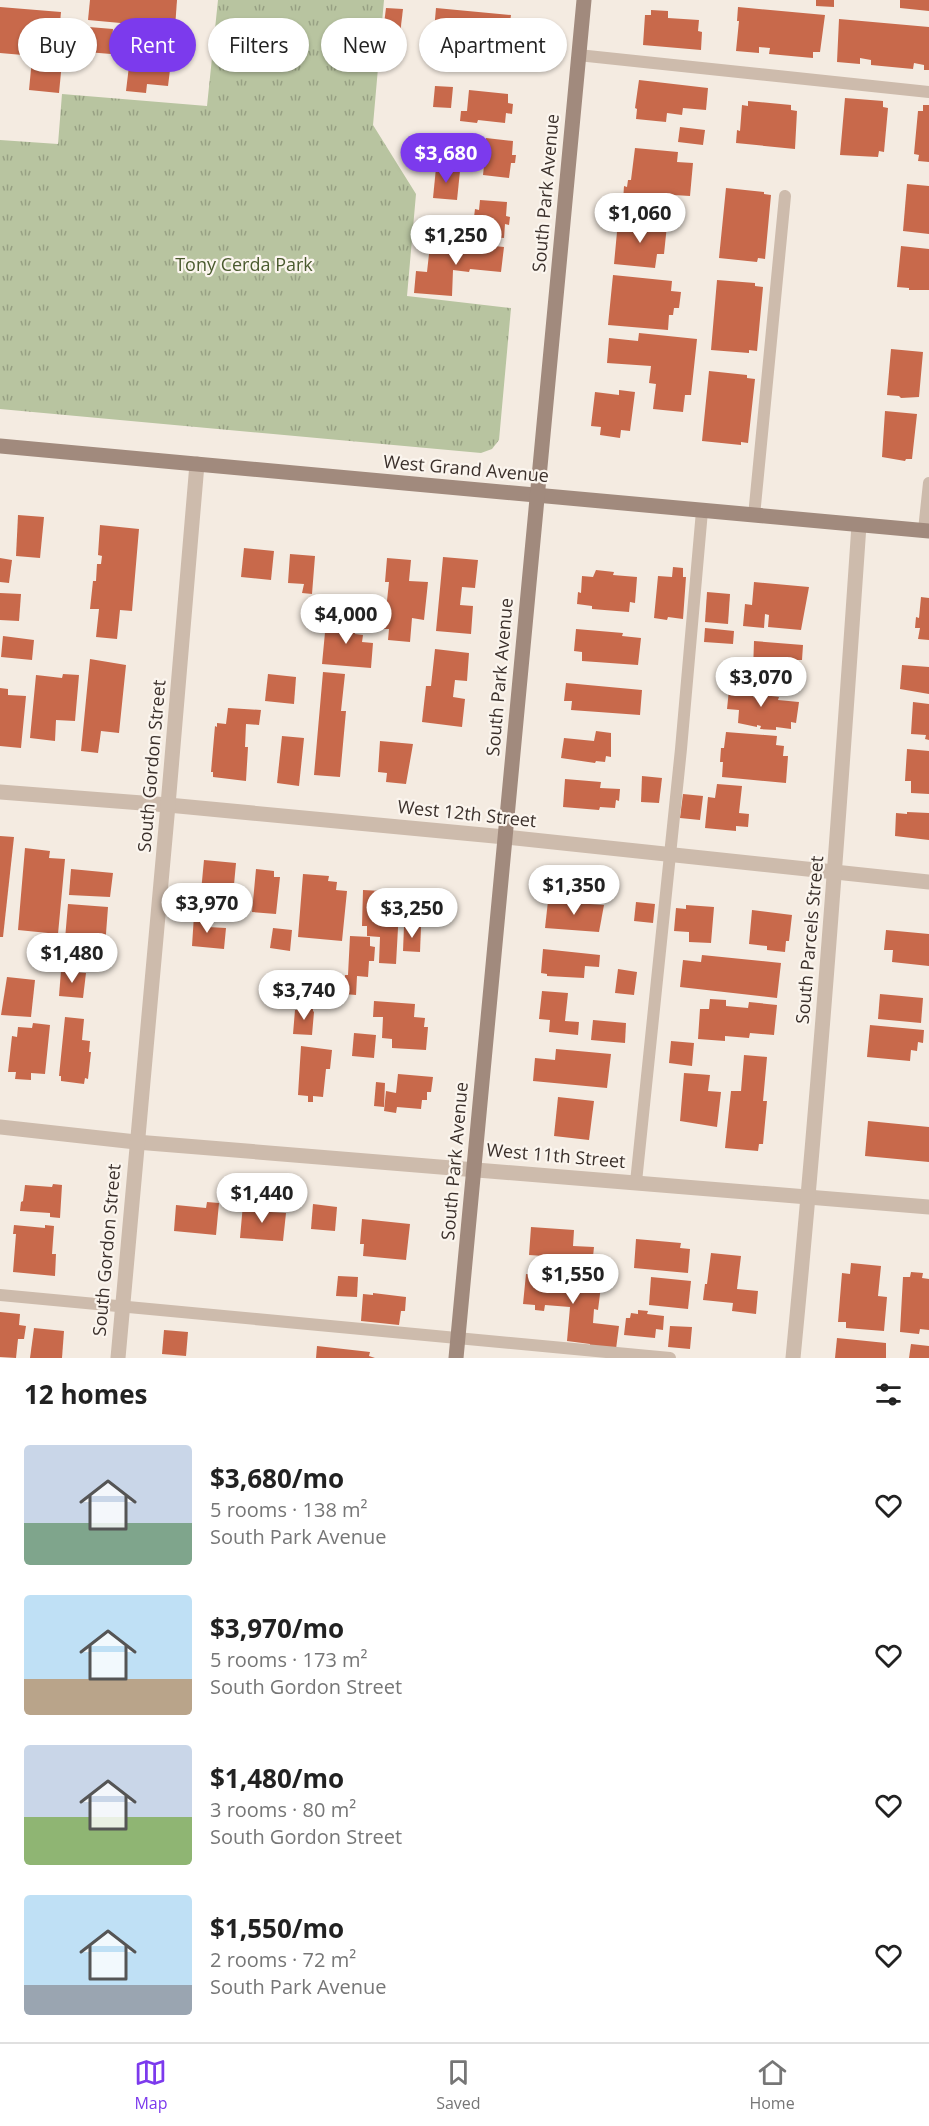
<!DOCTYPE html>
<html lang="en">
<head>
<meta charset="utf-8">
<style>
	body { margin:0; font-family:"Open Sans",sans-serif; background:#f2f2f2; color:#222; height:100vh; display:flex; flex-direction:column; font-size:22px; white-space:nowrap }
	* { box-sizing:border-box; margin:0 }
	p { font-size:20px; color:#767676 }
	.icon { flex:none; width:33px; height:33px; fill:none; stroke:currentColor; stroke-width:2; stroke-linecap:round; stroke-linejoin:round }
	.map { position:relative; height:1358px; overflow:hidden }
	.sheet { display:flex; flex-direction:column; background:#fff; flex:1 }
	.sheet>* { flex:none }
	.guide { position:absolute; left:18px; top:18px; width:600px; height:54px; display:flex; gap:12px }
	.price { position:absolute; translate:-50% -51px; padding:0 14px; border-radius:21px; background:#fff; color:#222; font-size:20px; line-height:39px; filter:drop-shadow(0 2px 3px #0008) }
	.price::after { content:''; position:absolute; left:50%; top:36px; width:18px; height:14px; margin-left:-9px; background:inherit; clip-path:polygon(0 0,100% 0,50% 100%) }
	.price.selected { background:#7c3aed; color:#fff }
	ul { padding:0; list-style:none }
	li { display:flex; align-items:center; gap:18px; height:150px; padding:0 24px }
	li span { display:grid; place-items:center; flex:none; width:168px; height:120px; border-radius:6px; color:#555 }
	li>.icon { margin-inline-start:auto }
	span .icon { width:72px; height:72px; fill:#fffc; stroke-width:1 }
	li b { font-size:26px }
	h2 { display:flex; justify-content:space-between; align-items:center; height:72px; padding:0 24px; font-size:26px }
	.pill { padding:0 21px; border-radius:27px; background:#fff; box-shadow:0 2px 4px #0004; font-size:21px; line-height:54px }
	.pill.selected { background:#7c3aed; color:#fff }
	.tab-bar { display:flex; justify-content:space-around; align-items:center; height:84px; border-top:2px solid #e0e0e0; background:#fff; font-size:16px; color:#767676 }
	.tab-bar a { display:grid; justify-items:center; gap:3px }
	.tab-bar .selected { color:#7c3aed }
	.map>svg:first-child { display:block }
</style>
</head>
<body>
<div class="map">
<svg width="929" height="1358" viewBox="0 0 929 1358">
	<defs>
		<pattern id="grass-tufts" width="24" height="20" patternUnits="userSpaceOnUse" patternTransform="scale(1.5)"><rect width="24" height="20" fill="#b8c4a0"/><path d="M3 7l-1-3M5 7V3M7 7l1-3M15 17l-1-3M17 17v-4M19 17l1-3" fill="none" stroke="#97a083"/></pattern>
	</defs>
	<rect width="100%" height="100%" fill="#f4ebe1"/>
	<path fill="url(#grass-tufts)" d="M218 0H384L373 125 416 194 407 296 511 308 499 440 492 449 481 453 0 409V140L58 144 62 94 207 106Z"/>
	<g fill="#c8694b">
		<path d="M90 0H177L175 28 88 20Z"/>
		<path d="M816 0H834V7L816 6Z"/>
		<path d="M900 0H929V11L900 8Z"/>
		<path d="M0 7 61 12 57 58 0 53Z"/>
		<path d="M738 7 825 15 820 52H813V58L769 54 770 48 759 47V53L736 51 739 21H737Z"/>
		<path d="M386 8 403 9 398 51 381 49Z"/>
		<path d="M436 8 511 15 508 38 488 36 487 47 433 42Z"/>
		<path d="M651 10 668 11V18L699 20 698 31 702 32 701 50 643 45 645 15H651Z"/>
		<path d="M839 19 929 27V70H924V65L914 63 913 69 871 65V60L860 58V64L837 62Z"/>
		<path d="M65 25 113 29 111 54 63 50Z"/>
		<path d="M126 31 174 35 172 59 124 55Z"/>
		<path d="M32 59 62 62 59 93 29 90Z"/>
		<path d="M129 66 170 70 168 86 147 84 146 93 126 91Z"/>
		<path d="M639 80 708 88 706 110 683 108 682 115 667 113 666 122 636 119 637 109 635 108Z"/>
		<path d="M435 86 453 87 451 108 433 107Z"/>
		<path d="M469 90 508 94V103L513 104 512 114 506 113 505 123 478 120 477 123 460 121 461 111H467Z"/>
		<path d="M845 98 883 101V107L888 108 884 152 879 151 878 157 840 155Z"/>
		<path d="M748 101 791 105V110L797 111 795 149 736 143 737 130 740 131 742 105 748 106Z"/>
		<path d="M923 105H929V162L918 161 919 155 914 154 918 111H923Z"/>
		<path d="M680 127 705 130 703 145 678 142Z"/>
		<path d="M486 138 513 141 512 155H516L515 163H511L509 178 483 175 484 165 480 164 481 156 484 157 483 145 486 144Z"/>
		<path d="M635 148 678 152 677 162 693 163 690 196 674 195 673 206 623 201 624 186 627 187 628 180H631Z"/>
		<path d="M436 168 460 171 457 200 433 198Z"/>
		<path d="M907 184 929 186V234L903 231Z"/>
		<path d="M726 188 764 192V194L771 195 765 259 758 258 757 262 719 258Z"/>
		<path d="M480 200 507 202 506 216 510 217 509 225 505 224 504 238 466 235 467 222H470V216L474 217 475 209 479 210Z"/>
		<path d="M622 221 667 225 664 254H657L655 268 614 264 617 232H621Z"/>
		<path d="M456 242 504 247 501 272 470 269 469 272 453 270 452 296 414 293 416 271 427 272 430 245 456 248Z"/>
		<path d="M901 246 929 249V290H909V288L897 287Z"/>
		<path d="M613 275 672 281 671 291 681 292 679 308H674L673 315H669L668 330 608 325Z"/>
		<path d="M717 280 755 283V286L763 287 757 351 749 350V353L711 350Z"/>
		<path d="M639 333 697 339 691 395H685L683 412 653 409 656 384 649 383 651 366 607 363 609 338 638 341Z"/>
		<path d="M891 349 923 352 919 397 901 398 899 396 887 395Z"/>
		<path d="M709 371 747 375V378L755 379 748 443 741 442V445L702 441Z"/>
		<path d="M619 390 635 392 630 431 621 430 620 438 600 435 601 427 591 426 595 392 619 395Z"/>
		<path d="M885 411 917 414 912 459H906L905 461 882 457Z"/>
		<path d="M18 515 44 517 40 558 16 556Z"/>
		<path d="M100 525 139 529 132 611 120 610 117 639 96 637 99 609H90L93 581H96L97 564H101L102 556 98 555Z"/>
		<path d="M244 548 274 551 271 580 241 577Z"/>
		<path d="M290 554 315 556 312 594 302 593 304 584 288 583Z"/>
		<path d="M443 557 478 560 475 588 462 587 460 605 473 606 471 634 436 631Z"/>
		<path d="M0 558 12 560 9 583 0 582Z"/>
		<path d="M387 558 411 560 409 581 428 582 424 620 412 618 410 642 388 640 389 629H384L389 582H385Z"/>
		<path d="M673 567 683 568V577H686L683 619 668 617 667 620 654 618 658 576 672 577Z"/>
		<path d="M596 570 614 572 613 575 637 577 635 603 630 602 629 612 592 609V606L577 604 578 592 581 593 582 576 593 577Z"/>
		<path d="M754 582 809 587 801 630 768 627 769 615 765 614 764 628 743 626 745 604 752 605Z"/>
		<path d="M707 592 730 594 728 624 705 622Z"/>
		<path d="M0 593 21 594 19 621 0 620Z"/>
		<path d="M921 597 929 598V640L918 639 920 628H915L916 617 919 618Z"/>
		<path d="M334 617 357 619 355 634 363 635 362 642 373 643 371 668 322 664 326 622 334 623Z"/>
		<path d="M705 628 734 631 733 644 704 642Z"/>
		<path d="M576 629 623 633 622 636 641 638 638 665 582 661V652L574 651Z"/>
		<path d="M3 636 34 640 32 660 1 657Z"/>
		<path d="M754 641 803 645 802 660H797L796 675 753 671Z"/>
		<path d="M435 649 469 653 467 681 455 680 453 697 465 699 462 727 422 722 426 686H431Z"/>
		<path d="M90 659 126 665 119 733 101 731 98 753 81 751Z"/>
		<path d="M902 665 929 667V694L900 689Z"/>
		<path d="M323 672 345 674 341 711H346L340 777 314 775Z"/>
		<path d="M63 674 79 675 75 721 56 720 55 741 30 738 36 675 62 678Z"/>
		<path d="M268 674 296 677 294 704 265 701Z"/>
		<path d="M730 680 754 682 753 697 763 699 764 695 779 697 778 700 799 702 796 723 791 722V729L776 727V730L760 729 761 726 757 725V727L738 723 739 710 727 709Z"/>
		<path d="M566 683 642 690 640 715 571 710 572 701H564Z"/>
		<path d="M0 688 8 689V695L26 696 21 748 0 746Z"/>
		<path d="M913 702 929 704V740L925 739 926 735 911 734Z"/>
		<path d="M228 708 261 710 259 725 246 724 245 747H248L246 781 213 777V772H211L215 726 217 727V723L226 724Z"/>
		<path d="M596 731 611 733V757L606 756 605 762 596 761 595 763 561 758 564 738 594 741Z"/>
		<path d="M726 732 777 736 776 745 784 746 783 756H788L786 783 722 777 723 762H720L721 748H724Z"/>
		<path d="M282 736 304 738 299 786 277 783Z"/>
		<path d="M380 741 413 744 406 784 386 782 387 773 378 772Z"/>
		<path d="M907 749 929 751V794L911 793V781H905Z"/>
		<path d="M642 776 662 778 659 803 641 802Z"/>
		<path d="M565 779 601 782 600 788 620 789 619 801 616 800 615 808 600 807 599 810 563 807Z"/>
		<path d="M717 784 742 786 739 813 749 814 748 827 736 826V831L705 828 708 797 715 798Z"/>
		<path d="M683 794 703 796 700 820 680 818Z"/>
		<path d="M907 812 929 813V840L895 836 896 813 907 814Z"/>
		<path d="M0 836 14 837 3 937H0Z"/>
		<path d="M25 848 50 851 49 858 65 859 58 934 18 930Z"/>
		<path d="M204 860 236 863 231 917 199 913Z"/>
		<path d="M71 869 113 873 110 897 69 895Z"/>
		<path d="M256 869 274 871V877H280L276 914 252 912Z"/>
		<path d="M303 874 329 876 328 881 337 882 336 890 347 891 342 941 298 937Z"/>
		<path d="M363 890 400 892 396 964 379 963 380 937 367 936V926H362Z"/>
		<path d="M409 891 442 893 439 925 407 923Z"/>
		<path d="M548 901 604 905 599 932 545 928Z"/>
		<path d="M636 902 655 904 653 923 634 921Z"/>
		<path d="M68 904 108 907 105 947 87 946 85 966 59 963 61 939H65Z"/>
		<path d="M686 905 714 907 711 943 689 942V932L674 931 676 908 686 909Z"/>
		<path d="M752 910 792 915 789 941H786L785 952 767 950V946L749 944Z"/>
		<path d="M194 915 209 916 208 927 226 928 224 949 192 946Z"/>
		<path d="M404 926 421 927 420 952 403 951Z"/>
		<path d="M273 928 292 930 290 951 270 948Z"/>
		<path d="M886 930 929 934V966L892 962 893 950H884Z"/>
		<path d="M350 936 370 937V946L375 947 374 961H369L368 977 357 976 356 995 344 994 345 975H348Z"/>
		<path d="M543 949 600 955 599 967 585 966 584 978 547 976V974L541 973Z"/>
		<path d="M702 955 781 963 777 998 680 987 683 960 701 962Z"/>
		<path d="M618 969 637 972 634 995 615 993Z"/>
		<path d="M61 971 86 973 83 998 59 996Z"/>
		<path d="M7 977 35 980 31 1017 1 1015Z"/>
		<path d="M542 991 568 993 565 1021 579 1022 578 1035 549 1032 550 1020 539 1019Z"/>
		<path d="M880 994 923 998 921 1023 878 1019Z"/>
		<path d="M710 999 726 1000V1006L748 1008 749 1002 777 1005 774 1035 750 1033 749 1038 725 1036V1041L698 1039 700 1009H709Z"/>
		<path d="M374 1001 415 1004 414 1017 425 1018 424 1027H428L426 1050 392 1048V1039L382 1038 383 1017H373Z"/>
		<path d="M298 1006 313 1008V1011L314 1012 312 1035 293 1034 295 1010H297Z"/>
		<path d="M65 1017 84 1019 82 1040 90 1041 89 1052H91L88 1079 85 1078 84 1084 61 1081V1076H59Z"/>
		<path d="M593 1020 626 1023 625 1043 591 1040Z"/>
		<path d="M33 1023 50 1025 45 1074 31 1073V1080L15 1079 16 1072H8L12 1036 17 1037 18 1027 32 1028Z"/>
		<path d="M870 1025 924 1030 923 1043 918 1042 917 1051 911 1050 910 1061 867 1057Z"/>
		<path d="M354 1033 376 1035 374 1058 352 1056Z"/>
		<path d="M671 1041 694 1043 692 1066 669 1063Z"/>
		<path d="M301 1046 332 1050 330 1069H326L323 1097 313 1096V1102H308V1096L298 1095Z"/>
		<path d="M556 1049 611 1054 607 1088 533 1081 535 1058 555 1060Z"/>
		<path d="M744 1055 767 1057 763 1101H767L763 1144H759L758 1151 725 1148 731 1091H741Z"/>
		<path d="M684 1073 710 1075 708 1091 721 1092 717 1127 680 1121Z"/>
		<path d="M398 1074 433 1077 431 1092H427V1100H422L421 1109 397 1107 396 1113 384 1111 386 1091 396 1093Z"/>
		<path d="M376 1082 385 1083 384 1107 374 1106Z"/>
		<path d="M558 1097 594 1101 589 1140 554 1136Z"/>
		<path d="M868 1121 929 1127V1162L865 1156Z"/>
		<path d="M53 1184 62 1185 60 1218 50 1217V1213L20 1211 21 1202 23 1201 25 1185 52 1187Z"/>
		<path d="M207 1202 219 1203 216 1235 174 1231 176 1205 206 1208Z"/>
		<path d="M243 1204 256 1205V1211L286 1213 283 1241 240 1238Z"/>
		<path d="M313 1204 337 1207 335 1231 311 1229Z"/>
		<path d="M362 1219 410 1224 406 1260 363 1256 364 1244H360Z"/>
		<path d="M14 1225 45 1228V1225L54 1226 52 1254H56L55 1276 13 1272 16 1234H13Z"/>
		<path d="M531 1227 574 1230 573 1246 594 1247 592 1266 558 1263V1257L529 1255Z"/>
		<path d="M636 1239 681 1243 680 1248 690 1249 688 1273 634 1268Z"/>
		<path d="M711 1253 741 1256 737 1289 758 1291 756 1314 732 1311 733 1303 703 1300 705 1284H707Z"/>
		<path d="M851 1263 881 1266 878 1296 887 1297 884 1331 846 1328V1322H838L842 1273 850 1274Z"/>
		<path d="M539 1270 552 1271V1275L578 1277V1274L602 1278 598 1310 594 1309 593 1323 619 1326 616 1349 590 1346V1344L567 1341 570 1307 545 1305 544 1311 535 1310V1305L523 1304 526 1274 539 1275Z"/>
		<path d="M911 1272 923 1273 922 1278 929 1279V1330L920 1329 919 1334 900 1332 903 1277H910Z"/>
		<path d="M338 1276 358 1277 357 1297 336 1296Z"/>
		<path d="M651 1277 691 1281 688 1309 649 1305Z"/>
		<path d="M373 1293 406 1297 405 1311H401L399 1325 361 1321 363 1294 373 1295Z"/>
		<path d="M638 1310 648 1311 647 1314 664 1316 663 1330 656 1329 655 1338 624 1335 626 1318H630L631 1313 638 1314Z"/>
		<path d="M0 1312 20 1314 19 1325 26 1326 24 1339H18L16 1358 0 1357Z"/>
		<path d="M670 1326 692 1327 690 1349 668 1347Z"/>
		<path d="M34 1328 64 1331 62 1358H30Z"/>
		<path d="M164 1330 188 1332 186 1356 162 1354Z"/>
		<path d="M837 1338 886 1343V1358H835Z"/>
		<path d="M911 1344 929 1346V1358H909Z"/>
		<path d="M317 1346 370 1352 369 1356 375 1358H316Z"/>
	</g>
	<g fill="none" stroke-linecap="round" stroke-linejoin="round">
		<g stroke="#cdbbac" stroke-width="12">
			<path d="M578 55 929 92"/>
			<path d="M754 516 785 196"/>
			<path d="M924 530 929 483"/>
			<path d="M636 1182 681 749 702 511"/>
			<path d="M0 1295 670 1358"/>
		</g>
		<g stroke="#cdbbac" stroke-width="15">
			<path d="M0 792 168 805 505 837 929 882"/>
			<path d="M0 1127 136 1142 929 1207"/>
			<path d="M118 1358 168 805 197 464"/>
			<path d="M793 1358C820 1081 840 803 859 525"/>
		</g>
		<g stroke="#a18a7d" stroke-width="15">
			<path d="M0 446 929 531"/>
			<path d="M456 1358 584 0"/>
		</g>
	</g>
	<g text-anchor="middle" stroke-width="4.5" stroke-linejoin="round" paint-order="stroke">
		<g font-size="18" fill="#3b302b" stroke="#fbf5ee">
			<text transform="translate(546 193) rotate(-85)" y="6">South Park Avenue</text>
			<text transform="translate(466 469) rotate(5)" y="6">West Grand Avenue</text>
			<text transform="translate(500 677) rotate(-85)" y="6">South Park Avenue</text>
			<text transform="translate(152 766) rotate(-85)" y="6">South Gordon Street</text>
			<text transform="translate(467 814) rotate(6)" y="6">West 12th Street</text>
			<text transform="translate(810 940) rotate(-85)" y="6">South Parcels Street</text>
			<text transform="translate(556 1156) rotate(5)" y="6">West 11th Street</text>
			<text transform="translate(455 1161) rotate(-85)" y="6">South Park Avenue</text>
			<text transform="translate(107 1250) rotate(-85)" y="6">South Gordon Street</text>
		</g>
		<g font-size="18" fill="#4a5a2e" stroke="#fbf5ee">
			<text x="244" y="271">Tony Cerda Park</text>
		</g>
	</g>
</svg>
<b class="price selected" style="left:446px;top:184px">$3,680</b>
<b class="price" style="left:640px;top:244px">$1,060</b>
<b class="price" style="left:456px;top:266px">$1,250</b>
<b class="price" style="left:346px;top:645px">$4,000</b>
<b class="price" style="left:761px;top:708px">$3,070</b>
<b class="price" style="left:574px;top:916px">$1,350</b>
<b class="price" style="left:207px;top:934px">$3,970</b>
<b class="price" style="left:412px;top:939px">$3,250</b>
<b class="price" style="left:72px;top:984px">$1,480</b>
<b class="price" style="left:304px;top:1021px">$3,740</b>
<b class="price" style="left:262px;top:1224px">$1,440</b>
<b class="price" style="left:573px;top:1305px">$1,550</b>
<div class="guide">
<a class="pill">Buy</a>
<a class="pill selected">Rent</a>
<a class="pill">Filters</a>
<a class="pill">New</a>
<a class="pill">Apartment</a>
</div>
</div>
<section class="sheet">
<h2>12 homes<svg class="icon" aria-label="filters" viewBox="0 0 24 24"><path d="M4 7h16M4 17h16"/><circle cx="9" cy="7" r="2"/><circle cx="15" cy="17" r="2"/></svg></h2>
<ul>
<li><span style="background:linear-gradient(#c9d6e8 65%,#7fa58c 0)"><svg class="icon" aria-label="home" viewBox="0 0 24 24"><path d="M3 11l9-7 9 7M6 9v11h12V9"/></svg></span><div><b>$3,680/mo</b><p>5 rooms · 138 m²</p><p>South Park Avenue</p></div><svg class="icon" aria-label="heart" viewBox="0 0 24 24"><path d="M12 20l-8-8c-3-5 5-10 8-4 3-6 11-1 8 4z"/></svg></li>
<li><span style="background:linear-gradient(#bfe0f5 70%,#b9a48a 0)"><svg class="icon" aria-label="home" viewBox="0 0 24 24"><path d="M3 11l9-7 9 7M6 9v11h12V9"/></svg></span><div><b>$3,970/mo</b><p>5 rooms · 173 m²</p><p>South Gordon Street</p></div><svg class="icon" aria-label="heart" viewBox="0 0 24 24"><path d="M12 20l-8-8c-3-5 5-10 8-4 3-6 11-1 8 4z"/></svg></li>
<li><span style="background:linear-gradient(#c9d6e8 60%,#8fb573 0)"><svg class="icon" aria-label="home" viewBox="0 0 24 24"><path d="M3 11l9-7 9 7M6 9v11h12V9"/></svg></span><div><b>$1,480/mo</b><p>3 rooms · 80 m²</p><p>South Gordon Street</p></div><svg class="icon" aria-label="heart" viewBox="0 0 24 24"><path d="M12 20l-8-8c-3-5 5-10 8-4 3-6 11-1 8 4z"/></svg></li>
<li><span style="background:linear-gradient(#bfe0f5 75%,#9aa5b1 0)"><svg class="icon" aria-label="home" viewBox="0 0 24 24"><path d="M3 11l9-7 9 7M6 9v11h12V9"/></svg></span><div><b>$1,550/mo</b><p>2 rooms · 72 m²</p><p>South Park Avenue</p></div><svg class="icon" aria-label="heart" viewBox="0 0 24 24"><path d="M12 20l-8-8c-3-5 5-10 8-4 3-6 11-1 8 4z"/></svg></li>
</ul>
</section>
<nav class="tab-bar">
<a class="selected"><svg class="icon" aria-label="map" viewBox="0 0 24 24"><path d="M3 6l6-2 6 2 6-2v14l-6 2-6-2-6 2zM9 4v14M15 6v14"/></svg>Map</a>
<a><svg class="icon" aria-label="saved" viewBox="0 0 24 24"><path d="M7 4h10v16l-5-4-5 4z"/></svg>Saved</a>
<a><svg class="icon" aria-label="home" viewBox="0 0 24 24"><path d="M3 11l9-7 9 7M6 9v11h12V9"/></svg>Home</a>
</nav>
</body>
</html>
